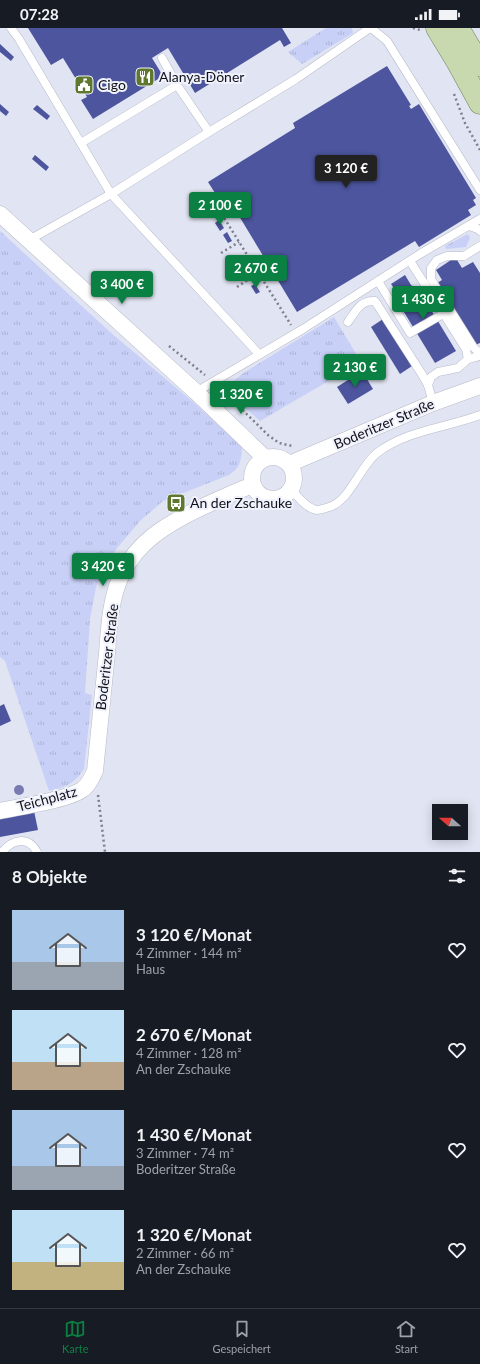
<!DOCTYPE html>
<html lang="de">
<head>
<meta charset="utf-8">
<style>
	body { margin:0; font-family:Lato,sans-serif; background:#242831; color:#f1f3f6; height:100vh; display:flex; flex-direction:column; font-size:15px; white-space:nowrap }
	* { box-sizing:border-box; margin:0 }
	p { font-size:13px; color:#9ea1a6 }
	.icon { flex:none; width:22px; height:22px; fill:none; stroke:currentColor; stroke-width:2; stroke-linecap:round; stroke-linejoin:round }
	.map { position:relative; height:824px; overflow:hidden }
	.details { display:flex; flex-direction:column; background:#171b24; flex:1 }
	.details>* { flex:none }
	.needle { width:26px; rotate:291deg }
	.fabs { position:absolute; left:432px; top:776px; display:grid; gap:8px }
	.fabs a { display:grid; place-items:center; width:36px; height:36px; border-radius:0px; background:#171b24; box-shadow:0 2px 10px #0003; font-size:20px }
	.price { position:absolute; translate:-50% -34px; padding:0 9px; border-radius:4px; background:#0b8043; color:#fff; font-size:13px; line-height:26px; filter:drop-shadow(0 1px 2px #0008) }
	.price::after { content:''; position:absolute; left:50%; top:24px; width:12px; height:9px; margin-left:-6px; background:inherit; clip-path:polygon(0 0,100% 0,50% 100%) }
	.price.current { background:#222; color:#fff }
	ul { padding:0; list-style:none }
	li { display:flex; align-items:center; gap:12px; height:100px; padding:0 12px }
	li span { display:grid; place-items:center; flex:none; width:112px; height:80px; border-radius:0px; color:#555 }
	li>.icon { margin-inline-start:auto }
	span .icon { width:48px; height:48px; fill:#fffc; stroke-width:1 }
	li b { font-size:17px }
	h2 { display:flex; justify-content:space-between; align-items:center; height:48px; padding:0 12px; font-size:17px }
	.status { display:flex; justify-content:space-between; align-items:center; height:28px; padding:0 20px; background:#171b24; direction:ltr }
	.status svg { height:11px; fill:currentColor }
	.dock { display:flex; justify-content:space-around; align-items:center; height:56px; border-top:1px solid #363941; background:#171b24; font-size:11px; color:#9ea1a6 }
	.dock a { display:grid; justify-items:center; gap:2px }
	.dock .current { color:#0b8043 }
	.map>svg:first-child { display:block }
</style>
</head>
<body>
<div class="status"><b>07:28</b><svg viewBox="0 0 49 12"><path d="M0 12V9h3v3zM5 12V6h3v6zM10 12V3h3v9zM15 12V0h3v12zM26 1h20v11H26zM47 4h2v5h-2z"/></svg></div>
<div class="map">
<svg width="480" height="824" viewBox="0 0 480 824">
	<defs>
		<pattern id="grass-tufts" width="24" height="20" patternUnits="userSpaceOnUse"><rect width="24" height="20" fill="#c8d0f7"/><path d="M3 7l-1-3M5 7V3M7 7l1-3M15 17l-1-3M17 17v-4M19 17l1-3" fill="none" stroke="#abb2d3"/></pattern>
	</defs>
	<rect width="100%" height="100%" fill="#e1e4f2"/>
	<g fill="url(#grass-tufts)">
		<path d="M326 0H352L353 5 302 36 288 24Z"/>
		<path d="M0 203 110 304 193 374 242 419C241 433 241 439 229 447L163 473 140 493 117 520 105 539 96 559 90 591 85 665 92 667 84 741C74 756 66 759 49 763L5 633 0 629Z"/>
		<path d="M468 206 470 210 466 219 446 221 445 218Z"/>
		<path d="M334 289 361 334 260 393 226 363 228 358 242 346Z"/>
	</g>
	<g fill="#4c559d">
		<path d="M28 0H282L291 15 284 19 280 12 195 65 168 20 152 30 163 48 93 91 81 72 87 69 63 30 51 37Z"/>
		<path d="M0 16 14 29 11 33 0 24Z"/>
		<path d="M387 38 411 77 409 78 411 81 419 76 476 170 473 172 476 177 468 182 471 187 419 219 415 213 297 284 236 183 229 187 208 154 295 100 293 95Z"/>
		<path d="M0 76 9 84 6 88 0 83Z"/>
		<path d="M37 77 50 88 47 92 33 81Z"/>
		<path d="M35 127 49 139 46 143 32 131Z"/>
		<path d="M219 192 224 200 220 203 215 195Z"/>
		<path d="M227 204 232 213 228 215 223 207Z"/>
		<path d="M451 232H457L462 240 473 234 480 245V315L475 317 437 255 442 252 436 242Z"/>
		<path d="M405 247 411 257 419 262 456 323 435 335 396 271 398 266 391 256Z"/>
		<path d="M255 256 260 264 256 266 251 258Z"/>
		<path d="M383 291 412 338 400 346 371 299Z"/>
		<path d="M362 343 373 361 348 376 337 359Z"/>
		<path d="M4 676 11 693 0 698V678Z"/>
		<path d="M34 783 38 802 0 809V790Z"/>
	</g>
	<g fill="none" stroke-linecap="round" stroke-linejoin="round">
		<g stroke="#b7bac7" stroke-width="9">
			<g id="service">
				<path d="M11 0 19 11 111 166 259 326"/>
				<path d="M371 0 387 13 480 162"/>
				<path d="M162 30 177 57 209 104"/>
				<path d="M81 115 177 57"/>
				<path d="M469 198 478 201 480 203"/>
				<path d="M29 212 111 166 209 104 296 51 370 0"/>
				<path d="M480 218 464 228H447L437 232 431 240V251L474 320 480 325"/>
				<path d="M410 233 466 321 468 331"/>
				<path d="M378 253 410 305 443 286"/>
				<path d="M348 294C356 283 360 272 375 273L423 348 428 357 433 375"/>
				<path d="M428 357 431 349 438 344 458 340 468 331 480 328"/>
				<path d="M196 364 303 301 420 226 480 191"/>
				<path d="M291 461C297 468 307 481 317 482 320 482 326 480 329 479 350 473 360 438 377 425 407 402 446 400 480 387"/>
				<path d="M2 824C12 812 28 807 37 824"/>
			</g>
		</g>
		<g stroke="#b7bac7" stroke-width="17">
			<g id="minor">
				<path d="M0 186 196 364 265 430"/>
				<circle cx="273" cy="450" r="21"/>
				<path d="M289 436 433 375 480 358"/>
				<path d="M0 783C19 779 69 772 83 761 89 757 92 749 95 743 99 704 103 665 107 625 109 600 110 572 121 548 128 533 139 519 153 508 180 487 220 471 252 457"/>
			</g>
		</g>
		<g stroke="#708358" stroke-width="23">
			<g id="primary">
				<path d="M437 0 457 33 480 75"/>
				<path d="M458 0 480 37"/>
			</g>
		</g>
		<g stroke="#7d7f89" stroke-width="2.5" stroke-dasharray="2 3" stroke-linecap="butt">
			<path d="M413 0 420 2"/>
			<path d="M454 66 465 95 480 122"/>
			<path d="M211 169 291 297"/>
			<path d="M211 189 219 184"/>
			<path d="M221 225 239 214"/>
			<path d="M237 259 258 245"/>
			<path d="M169 318 205 347"/>
			<path d="M221 361 268 407 279 415 292 418"/>
			<path d="M98 767 105 824"/>
		</g>
		<use href="#service" stroke="#fff" stroke-width="8"/>
		<use href="#minor" stroke="#fff" stroke-width="16"/>
		<use href="#primary" stroke="#c8d9b0" stroke-width="22"/>
	</g>
	<circle fill="#7a7ab2" cx="19" cy="762" r="5"/>
	<defs>
		<g id="restaurant-square" transform="scale(1)"><rect x="-9" y="-9" width="18" height="18" rx="4" fill="#5e792d" stroke="#eff2fd"/><path d="M-5-6h1v4h1v-4h1v4h1v-4h1v5L-1.5 .5V6h-2V.5L-5-1ZM5-6V6H3V1.5H1.5Q1.5-4 5-6Z" fill="#fff"/></g>
		<g id="civic-square" transform="scale(1)"><rect x="-9" y="-9" width="18" height="18" rx="4" fill="#5e792d" stroke="#eff2fd"/><path d="M-.6-6.5H3V-4.5H.6V-3L4-1V1h2V6H-6V1h2V-1L-.6-3ZM-1.2 2.5V6h2.4V2.5Z" fill="#fff"/></g>
		<g id="bus-square" transform="scale(1)"><rect x="-9" y="-9" width="18" height="18" rx="4" fill="#5e792d" stroke="#eff2fd"/><path d="M-5-6H5V4H4V6H2V4H-2V6H-4V4H-5ZM-3.5-4V0h7V-4ZM-3.5 1.2v1.5H-2V1.2ZM2 1.2v1.5H3.5V1.2Z" fill="#fff"/></g>
	</defs>
	<g fill-rule="evenodd">
		<use href="#restaurant-square" x="145" y="49"/>
		<use href="#civic-square" x="84" y="57"/>
		<use href="#bus-square" x="176" y="475"/>
	</g>
	<g text-anchor="middle" stroke-width="4" stroke-linejoin="round" paint-order="stroke">
		<g font-size="14" fill="#101116" stroke="#eff2fd" text-anchor="start">
			<text x="159" y="54">Alanya-Döner</text>
			<text x="98" y="62">Cigo</text>
			<text x="190" y="480">An der Zschauke</text>
		</g>
		<g font-size="14" fill="#101116" stroke="#eff2fd">
			<text transform="translate(384 396) rotate(-23)" y="5">Boderitzer Straße</text>
			<text transform="translate(107 629) rotate(-83)" y="5">Boderitzer Straße</text>
			<text transform="translate(47 771) rotate(-15)" y="5">Teichplatz</text>
		</g>
	</g>
</svg>
<div class="fabs">
<a><svg class="needle" viewBox="-14 -14 28 28"><path d="M0-13l5 13h-10z" fill="#e53935"/><path d="M0 13l5-13h-10z" fill="#9ea1a6"/></svg></a>
</div>
<b class="price current" style="left:346px;top:161px">3 120 €</b>
<b class="price" style="left:220px;top:198px">2 100 €</b>
<b class="price" style="left:256px;top:261px">2 670 €</b>
<b class="price" style="left:122px;top:277px">3 400 €</b>
<b class="price" style="left:423px;top:292px">1 430 €</b>
<b class="price" style="left:355px;top:360px">2 130 €</b>
<b class="price" style="left:241px;top:387px">1 320 €</b>
<b class="price" style="left:103px;top:559px">3 420 €</b>
</div>
<section class="details">
<h2>8 Objekte<svg class="icon" aria-label="filters" viewBox="0 0 24 24"><path d="M4 7h16M4 17h16"/><circle cx="9" cy="7" r="2"/><circle cx="15" cy="17" r="2"/></svg></h2>
<ul>
<li><span style="background:linear-gradient(#a9c7e8 65%,#9aa5b1 0)"><svg class="icon" aria-label="home" viewBox="0 0 24 24"><path d="M3 11l9-7 9 7M6 9v11h12V9"/></svg></span><div><b>3 120 €/Monat</b><p>4 Zimmer · 144 m²</p><p>Haus</p></div><svg class="icon" aria-label="heart" viewBox="0 0 24 24"><path d="M12 20l-8-8c-3-5 5-10 8-4 3-6 11-1 8 4z"/></svg></li>
<li><span style="background:linear-gradient(#bfe0f5 65%,#b9a48a 0)"><svg class="icon" aria-label="home" viewBox="0 0 24 24"><path d="M3 11l9-7 9 7M6 9v11h12V9"/></svg></span><div><b>2 670 €/Monat</b><p>4 Zimmer · 128 m²</p><p>An der Zschauke</p></div><svg class="icon" aria-label="heart" viewBox="0 0 24 24"><path d="M12 20l-8-8c-3-5 5-10 8-4 3-6 11-1 8 4z"/></svg></li>
<li><span style="background:linear-gradient(#a9c7e8 70%,#9aa5b1 0)"><svg class="icon" aria-label="home" viewBox="0 0 24 24"><path d="M3 11l9-7 9 7M6 9v11h12V9"/></svg></span><div><b>1 430 €/Monat</b><p>3 Zimmer · 74 m²</p><p>Boderitzer Straße</p></div><svg class="icon" aria-label="heart" viewBox="0 0 24 24"><path d="M12 20l-8-8c-3-5 5-10 8-4 3-6 11-1 8 4z"/></svg></li>
<li><span style="background:linear-gradient(#bfe0f5 65%,#c2b280 0)"><svg class="icon" aria-label="home" viewBox="0 0 24 24"><path d="M3 11l9-7 9 7M6 9v11h12V9"/></svg></span><div><b>1 320 €/Monat</b><p>2 Zimmer · 66 m²</p><p>An der Zschauke</p></div><svg class="icon" aria-label="heart" viewBox="0 0 24 24"><path d="M12 20l-8-8c-3-5 5-10 8-4 3-6 11-1 8 4z"/></svg></li>
</ul>
</section>
<nav class="dock">
<a class="current"><svg class="icon" aria-label="map" viewBox="0 0 24 24"><path d="M3 6l6-2 6 2 6-2v14l-6 2-6-2-6 2zM9 4v14M15 6v14"/></svg>Karte</a>
<a><svg class="icon" aria-label="saved" viewBox="0 0 24 24"><path d="M7 4h10v16l-5-4-5 4z"/></svg>Gespeichert</a>
<a><svg class="icon" aria-label="home" viewBox="0 0 24 24"><path d="M3 11l9-7 9 7M6 9v11h12V9"/></svg>Start</a>
</nav>
</body>
</html>
